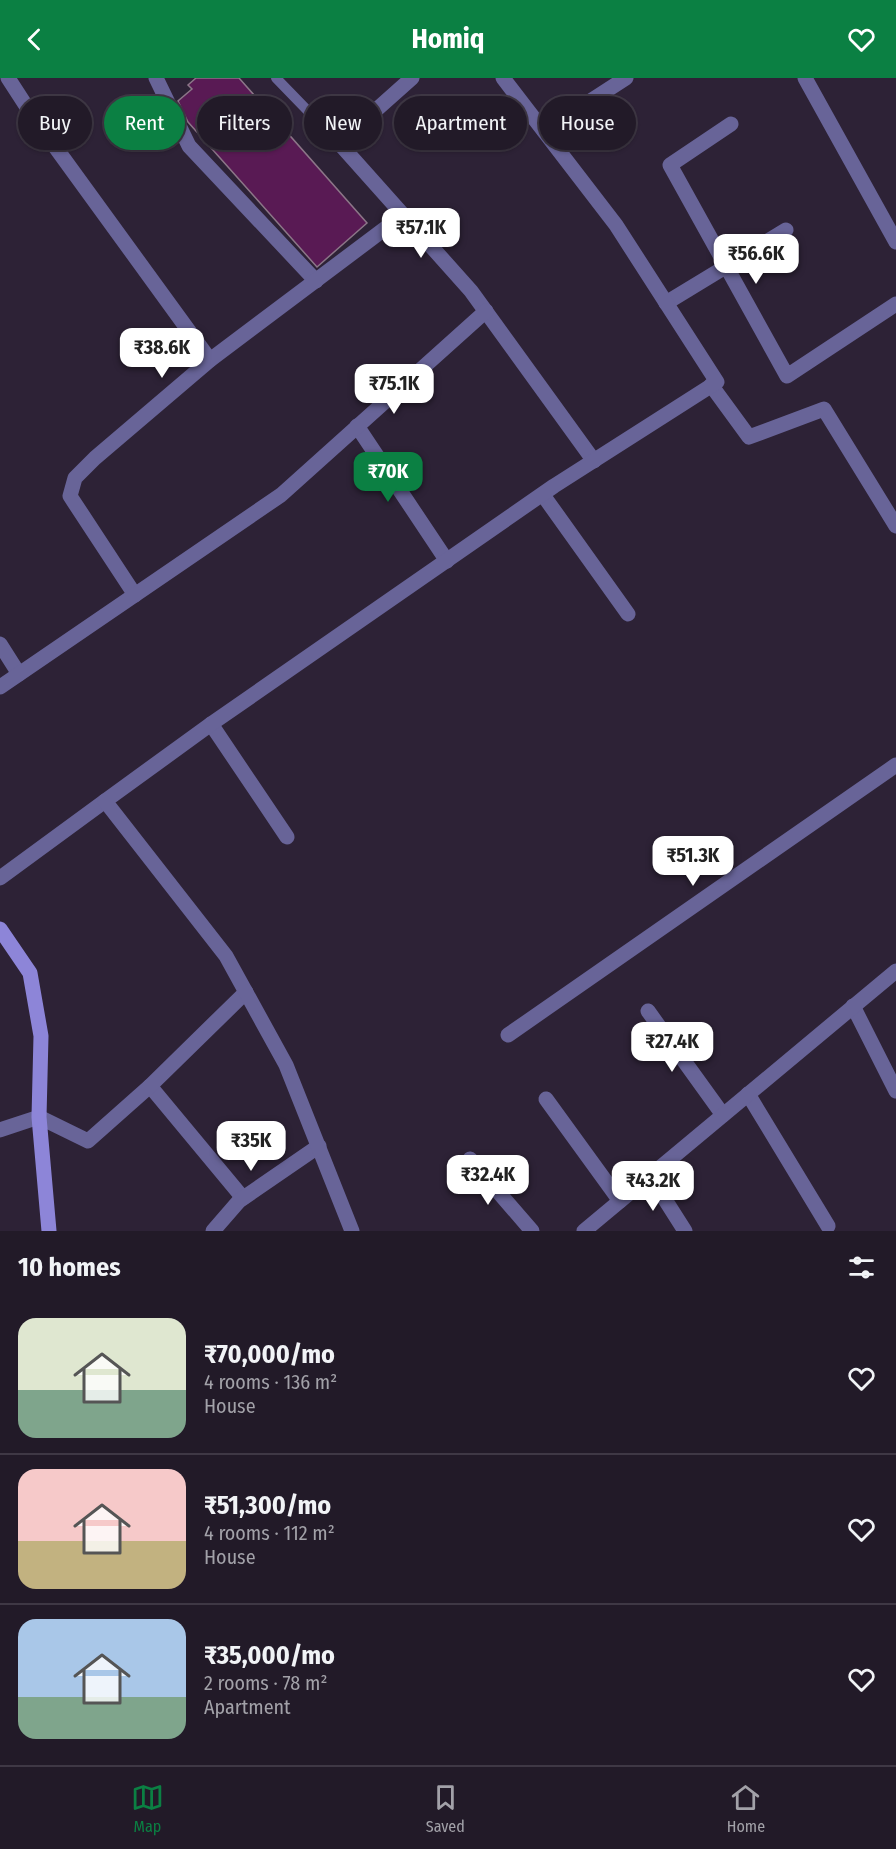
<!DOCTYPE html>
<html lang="en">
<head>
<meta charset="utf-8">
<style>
	body { margin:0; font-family:"Fira Sans Condensed",sans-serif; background:#2e2734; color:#f1f3f6; height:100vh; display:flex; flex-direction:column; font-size:22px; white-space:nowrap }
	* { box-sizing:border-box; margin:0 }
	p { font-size:20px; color:#a2a1a8 }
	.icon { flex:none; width:33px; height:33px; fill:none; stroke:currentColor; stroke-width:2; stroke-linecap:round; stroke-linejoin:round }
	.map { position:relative; height:1153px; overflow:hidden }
	.panel { display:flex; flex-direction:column; background:#221a28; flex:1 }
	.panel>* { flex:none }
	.banner { position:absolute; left:18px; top:18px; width:861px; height:54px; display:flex; gap:12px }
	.price { position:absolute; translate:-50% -51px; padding:0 14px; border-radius:12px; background:#fff; color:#222; font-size:20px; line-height:39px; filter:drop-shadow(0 2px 3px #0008) }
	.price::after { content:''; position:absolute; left:50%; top:36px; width:18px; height:14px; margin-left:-9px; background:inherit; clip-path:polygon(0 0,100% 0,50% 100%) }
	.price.selected { background:#0b8043; color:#fff }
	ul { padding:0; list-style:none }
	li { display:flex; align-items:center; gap:18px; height:150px; padding:0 18px }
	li+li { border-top:2px solid #3f3845 }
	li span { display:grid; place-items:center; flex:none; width:168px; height:120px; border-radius:18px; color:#555 }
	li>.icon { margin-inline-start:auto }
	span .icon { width:72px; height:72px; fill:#fffc; stroke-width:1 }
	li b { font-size:26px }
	h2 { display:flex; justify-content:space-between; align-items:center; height:72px; padding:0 18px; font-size:26px }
	.tag { padding:0 21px; border-radius:27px; background:#221a28; box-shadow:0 2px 4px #0004,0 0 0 2px #3f3845; font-size:21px; line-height:54px }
	.tag.selected { background:#0b8043; color:#fff }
	header { display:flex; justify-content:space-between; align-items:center; height:78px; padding:0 18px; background:#0b8043; color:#fff; font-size:27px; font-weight:700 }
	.menu { display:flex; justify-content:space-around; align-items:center; height:84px; border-top:2px solid #3f3845; background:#221a28; font-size:16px; color:#a2a1a8 }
	.menu a { display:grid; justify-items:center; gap:3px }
	.menu .selected { color:#0b8043 }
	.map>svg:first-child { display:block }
</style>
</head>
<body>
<header><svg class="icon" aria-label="back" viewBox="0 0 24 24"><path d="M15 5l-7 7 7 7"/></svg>Homiq<svg class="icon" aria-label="heart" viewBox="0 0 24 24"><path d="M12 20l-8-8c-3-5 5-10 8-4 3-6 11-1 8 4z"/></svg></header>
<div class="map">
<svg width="896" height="1153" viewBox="0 0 896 1153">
	<rect width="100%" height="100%" fill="#2d2236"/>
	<path fill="#591a54" stroke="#8c7688" stroke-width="1.5" d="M196 0H239L367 145 317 189 188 44 178 23 192 11 188 7Z"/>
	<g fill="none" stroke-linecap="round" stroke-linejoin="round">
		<path stroke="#686498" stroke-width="10" d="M276 0 339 65"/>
		<g stroke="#686498" stroke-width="15">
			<path d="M8 0 32 37 210 282"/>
			<path d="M156 0 189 68 316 203"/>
			<path d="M412 0 339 65 471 213 594 383"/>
			<path d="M805 0 896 164"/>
			<path d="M731 46 670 87 787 298 896 226"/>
			<path d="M544 53 626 0"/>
			<path d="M666 225 786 152"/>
			<path d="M711 307 749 359 824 331 896 448"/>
			<path d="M357 348 447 483"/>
			<path d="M543 417 628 536"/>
			<path d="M135 517 70 418 75 400 95 380 210 282 403 137"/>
			<path d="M0 566 19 596"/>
			<path d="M0 609 281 417 486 233"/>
			<path d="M211 646 287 759"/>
			<path d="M0 800 105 723"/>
			<path d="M853 928 896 1013"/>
			<path d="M648 933 723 1037"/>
			<path d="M508 957 896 687"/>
			<path d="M150 1008 243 1120"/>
			<path d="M748 1016 828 1148"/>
			<path d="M546 1021 620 1123"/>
			<path d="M0 1052 39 1039 88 1063 150 1008 246 914"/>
			<path d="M470 1081 532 1153"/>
			<path d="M650 1098 685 1153"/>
			<path d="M213 1153 239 1123 319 1068"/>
			<path d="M352 1153 286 987 226 878 105 723 211 646 554 408 717 304 616 147 503 0"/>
			<path d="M584 1153 896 893"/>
		</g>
		<path stroke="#8d85d8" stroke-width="15" d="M0 851 30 895 41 958 39 1039 49 1153"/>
	</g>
</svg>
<b class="price" style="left:421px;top:181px">₹57.1K</b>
<b class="price" style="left:756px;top:207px">₹56.6K</b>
<b class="price" style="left:162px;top:301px">₹38.6K</b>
<b class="price" style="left:394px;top:337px">₹75.1K</b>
<b class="price selected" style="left:388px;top:425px">₹70K</b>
<b class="price" style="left:693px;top:809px">₹51.3K</b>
<b class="price" style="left:672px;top:995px">₹27.4K</b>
<b class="price" style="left:251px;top:1094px">₹35K</b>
<b class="price" style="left:488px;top:1128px">₹32.4K</b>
<b class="price" style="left:653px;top:1134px">₹43.2K</b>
<div class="banner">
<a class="tag">Buy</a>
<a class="tag selected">Rent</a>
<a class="tag">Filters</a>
<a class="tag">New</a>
<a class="tag">Apartment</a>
<a class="tag">House</a>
</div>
</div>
<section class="panel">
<h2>10 homes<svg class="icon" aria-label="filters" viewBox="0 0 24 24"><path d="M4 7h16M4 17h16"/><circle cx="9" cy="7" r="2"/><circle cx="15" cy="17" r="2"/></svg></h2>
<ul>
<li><span style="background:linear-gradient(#dfe7d0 60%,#7fa58c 0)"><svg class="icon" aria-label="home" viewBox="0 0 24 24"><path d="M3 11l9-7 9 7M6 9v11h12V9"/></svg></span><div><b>₹70,000/mo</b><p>4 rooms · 136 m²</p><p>House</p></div><svg class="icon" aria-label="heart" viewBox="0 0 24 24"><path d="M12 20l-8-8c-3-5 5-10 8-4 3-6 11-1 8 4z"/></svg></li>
<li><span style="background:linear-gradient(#f6c9c9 60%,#c2b280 0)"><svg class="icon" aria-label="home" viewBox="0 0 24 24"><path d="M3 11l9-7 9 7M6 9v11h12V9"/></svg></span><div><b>₹51,300/mo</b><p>4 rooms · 112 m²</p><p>House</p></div><svg class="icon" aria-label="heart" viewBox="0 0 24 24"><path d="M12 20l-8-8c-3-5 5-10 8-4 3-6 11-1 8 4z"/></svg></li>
<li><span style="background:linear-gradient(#a9c7e8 65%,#7fa58c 0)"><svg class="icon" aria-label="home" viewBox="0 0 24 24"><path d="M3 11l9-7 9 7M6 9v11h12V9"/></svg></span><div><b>₹35,000/mo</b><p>2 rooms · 78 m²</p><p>Apartment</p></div><svg class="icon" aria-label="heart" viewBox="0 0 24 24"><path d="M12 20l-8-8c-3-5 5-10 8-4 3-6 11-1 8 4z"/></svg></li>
</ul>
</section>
<nav class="menu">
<a class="selected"><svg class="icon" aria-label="map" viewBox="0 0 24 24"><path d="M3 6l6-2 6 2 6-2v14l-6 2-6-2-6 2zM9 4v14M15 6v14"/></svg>Map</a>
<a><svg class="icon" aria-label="saved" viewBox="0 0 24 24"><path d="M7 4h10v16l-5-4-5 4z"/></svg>Saved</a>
<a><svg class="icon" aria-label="home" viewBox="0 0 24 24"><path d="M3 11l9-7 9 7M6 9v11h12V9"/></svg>Home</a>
</nav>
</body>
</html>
